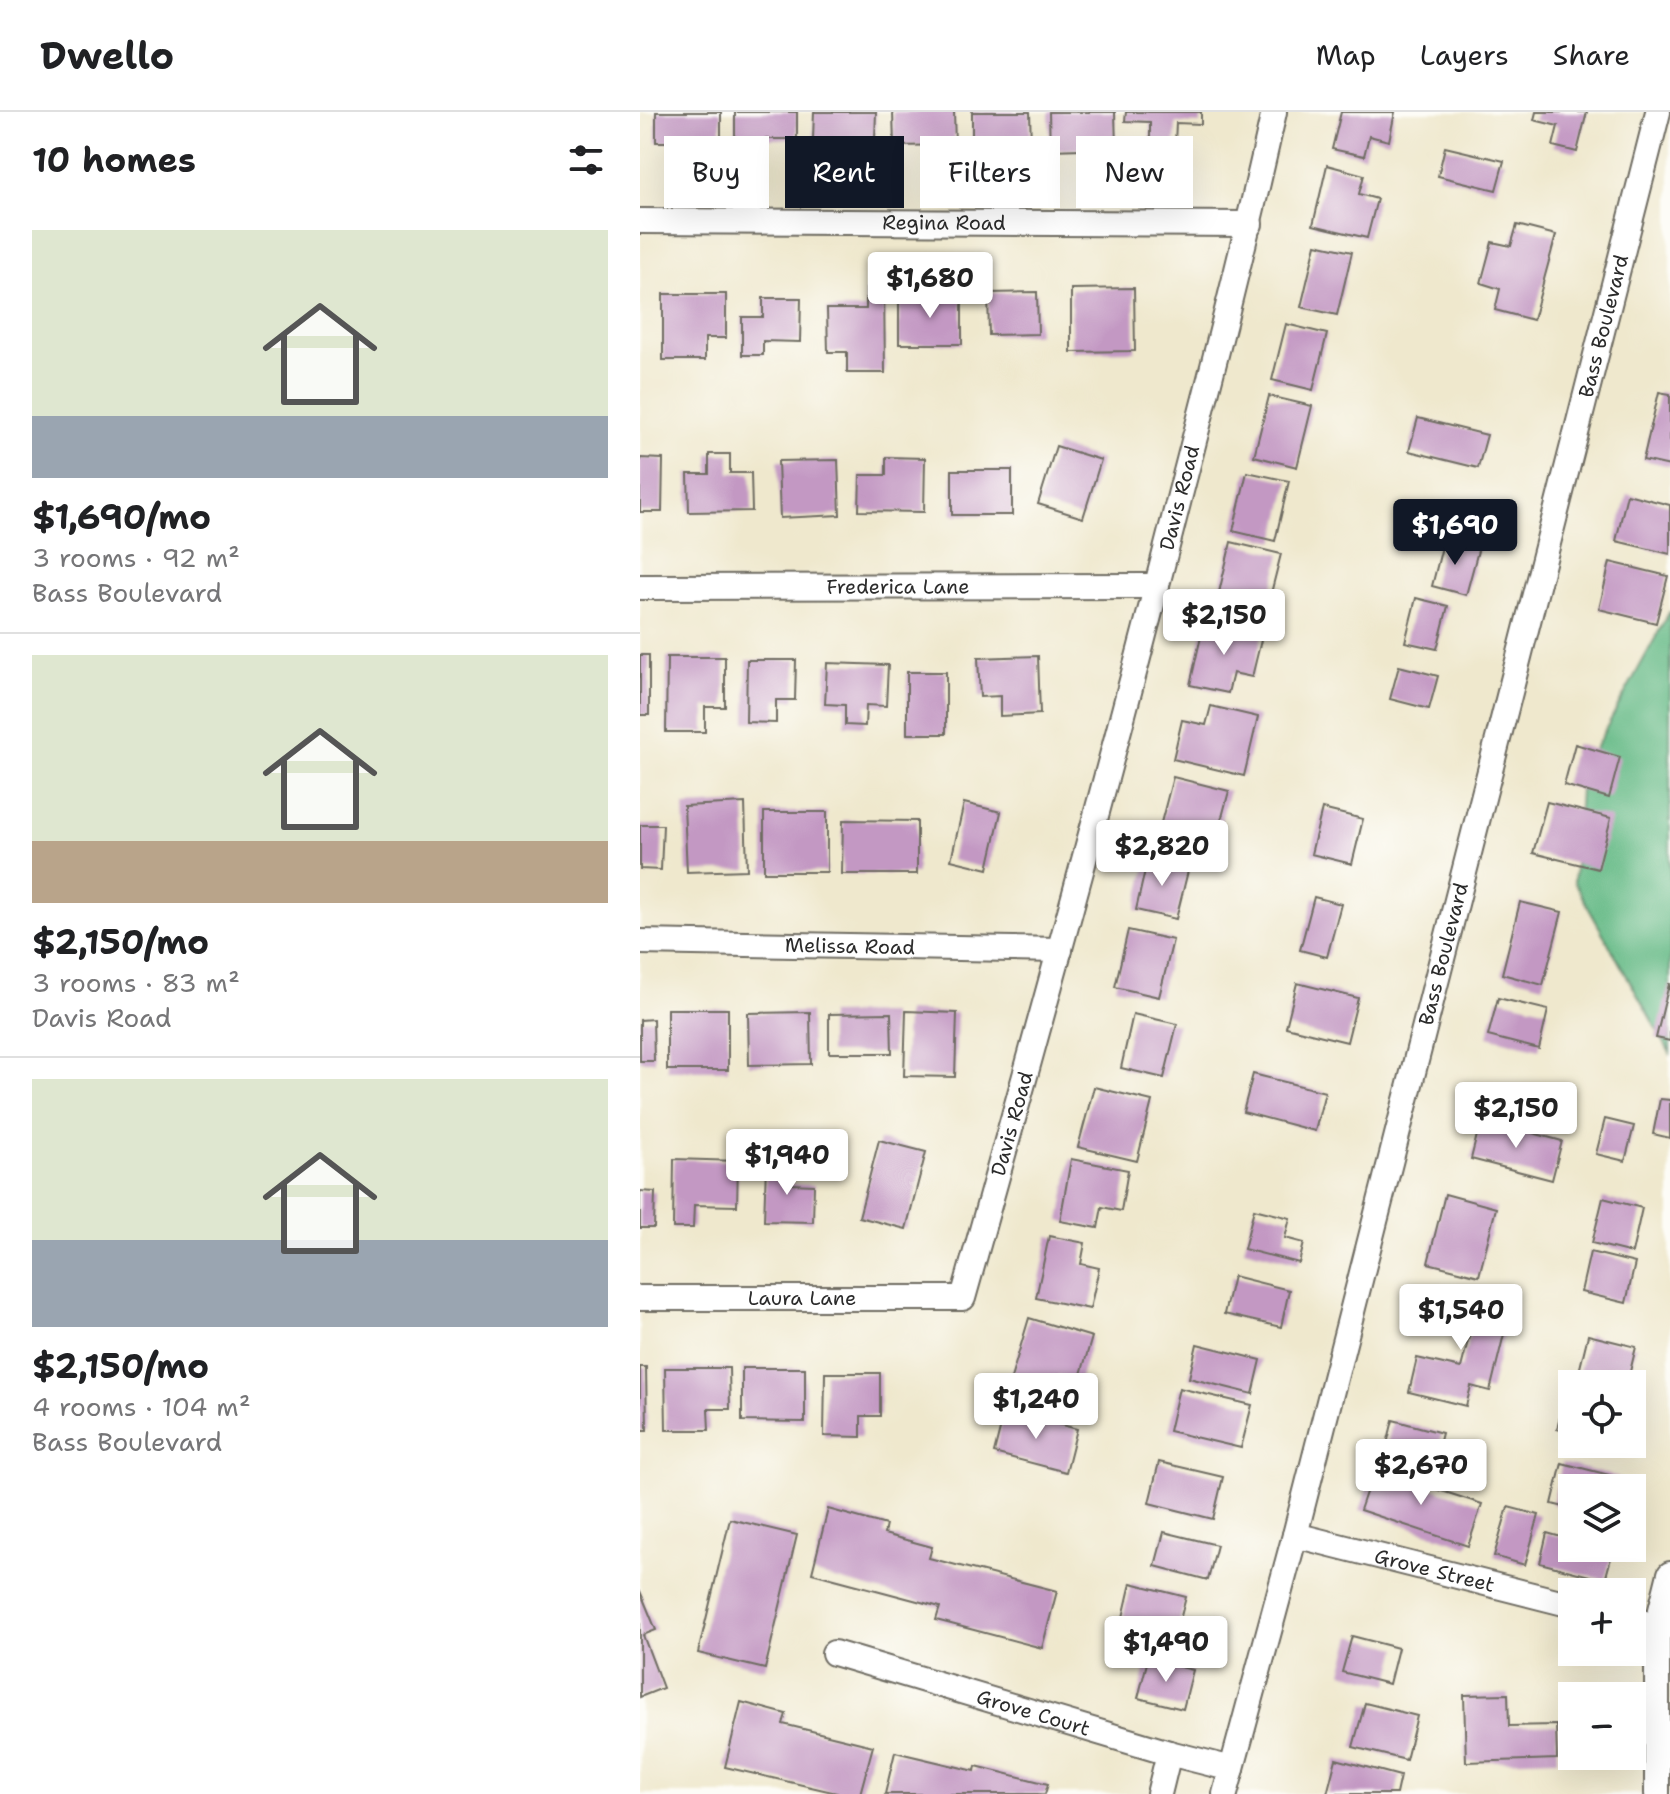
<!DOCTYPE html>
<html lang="en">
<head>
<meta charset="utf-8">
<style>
	body { margin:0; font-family:"Shantell Sans",sans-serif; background:#f2f2f2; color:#202124; height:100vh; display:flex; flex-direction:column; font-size:30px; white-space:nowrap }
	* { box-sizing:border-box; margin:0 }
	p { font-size:26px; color:#757577 }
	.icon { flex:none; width:44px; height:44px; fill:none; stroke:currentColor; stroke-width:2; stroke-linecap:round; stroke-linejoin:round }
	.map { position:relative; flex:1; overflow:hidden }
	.details { display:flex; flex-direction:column; background:#fff; width:640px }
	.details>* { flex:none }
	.banner { position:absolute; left:24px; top:24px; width:760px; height:72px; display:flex; gap:16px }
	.fabs { position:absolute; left:918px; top:1258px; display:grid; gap:16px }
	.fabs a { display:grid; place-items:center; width:88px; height:88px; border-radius:0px; background:#fff; box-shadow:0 8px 32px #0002; font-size:40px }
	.price { position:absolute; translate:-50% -68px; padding:0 18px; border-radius:8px; background:#fff; color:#222; font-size:26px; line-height:52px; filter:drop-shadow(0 2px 4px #0008) }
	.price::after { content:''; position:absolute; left:50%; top:48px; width:24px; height:18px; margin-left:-12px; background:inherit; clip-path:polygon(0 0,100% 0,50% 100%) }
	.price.on { background:#111827; color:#fff }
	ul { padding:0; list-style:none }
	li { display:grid; align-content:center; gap:16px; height:424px; padding:0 32px }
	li+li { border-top:2px solid #e0e0e0 }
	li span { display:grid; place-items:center; height:248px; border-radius:0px; color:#555 }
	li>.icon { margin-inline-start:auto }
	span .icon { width:144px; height:144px; fill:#fffc; stroke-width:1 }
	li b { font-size:34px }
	h2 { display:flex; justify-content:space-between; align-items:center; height:96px; padding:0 32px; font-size:34px }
	.pill { padding:0 28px; border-radius:0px; background:#fff; box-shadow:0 8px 32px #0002; font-size:28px; line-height:72px }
	.pill.on { background:#111827; color:#fff }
	header { display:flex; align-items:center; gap:48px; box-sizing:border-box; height:112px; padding:0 40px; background:#fff; border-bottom:2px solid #e0e0e0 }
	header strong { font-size:38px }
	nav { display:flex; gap:44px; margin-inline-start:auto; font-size:28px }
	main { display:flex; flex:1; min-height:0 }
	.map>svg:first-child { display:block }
</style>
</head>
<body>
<header>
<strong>Dwello</strong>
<nav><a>Map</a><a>Layers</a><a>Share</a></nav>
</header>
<main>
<section class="details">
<h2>10 homes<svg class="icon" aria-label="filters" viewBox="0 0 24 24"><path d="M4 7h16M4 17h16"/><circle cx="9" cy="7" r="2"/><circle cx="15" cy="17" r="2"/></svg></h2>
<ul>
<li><span style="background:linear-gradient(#dfe7d0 75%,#9aa5b1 0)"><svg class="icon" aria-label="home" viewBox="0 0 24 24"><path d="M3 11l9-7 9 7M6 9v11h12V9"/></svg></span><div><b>$1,690/mo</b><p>3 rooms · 92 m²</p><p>Bass Boulevard</p></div></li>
<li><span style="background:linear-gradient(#dfe7d0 75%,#b9a48a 0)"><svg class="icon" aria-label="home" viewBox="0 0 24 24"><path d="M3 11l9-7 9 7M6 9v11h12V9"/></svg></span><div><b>$2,150/mo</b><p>3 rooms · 83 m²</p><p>Davis Road</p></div></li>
<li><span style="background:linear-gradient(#dfe7d0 65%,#9aa5b1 0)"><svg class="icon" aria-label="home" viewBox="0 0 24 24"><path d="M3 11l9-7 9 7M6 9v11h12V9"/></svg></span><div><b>$2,150/mo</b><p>4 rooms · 104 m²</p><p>Bass Boulevard</p></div></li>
</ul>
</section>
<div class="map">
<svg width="1030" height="1682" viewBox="0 0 1030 1682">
	<rect width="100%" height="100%" fill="#fdfcf7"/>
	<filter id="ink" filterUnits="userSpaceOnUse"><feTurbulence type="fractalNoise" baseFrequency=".0125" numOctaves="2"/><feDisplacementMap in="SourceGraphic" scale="16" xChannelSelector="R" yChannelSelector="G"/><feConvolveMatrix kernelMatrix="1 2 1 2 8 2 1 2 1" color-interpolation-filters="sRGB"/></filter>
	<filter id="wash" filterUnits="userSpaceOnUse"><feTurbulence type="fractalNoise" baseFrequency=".006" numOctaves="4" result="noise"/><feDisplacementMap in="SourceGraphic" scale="32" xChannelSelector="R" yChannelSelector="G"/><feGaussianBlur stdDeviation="1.8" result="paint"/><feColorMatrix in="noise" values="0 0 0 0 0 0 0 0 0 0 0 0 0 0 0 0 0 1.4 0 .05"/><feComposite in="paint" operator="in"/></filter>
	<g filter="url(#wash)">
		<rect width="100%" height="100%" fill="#efe8cd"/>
		<path fill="#69bc89" stroke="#4a745a" stroke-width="2" d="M1030 499V941L934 770 941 662Z"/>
		<g id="blocks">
			<g fill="#c398c3">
				<rect x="16" y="0" width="65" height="30"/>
				<rect x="95" y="0" width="62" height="27"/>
				<path d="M174 0H236L235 27H173Z"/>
				<path d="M253 0H314L315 33 254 34Z"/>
				<path d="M332 0H390L391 32 332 33Z"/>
				<path d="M409 0H475L476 36 410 38Z"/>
				<path d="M486 0H561V12L536 11 535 31 510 30V10L485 9Z"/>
				<path d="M701 0H755L749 29 729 24 724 44 692 37Z"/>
				<path d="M896 0H947L937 40 913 34 918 14 894 8Z"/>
				<path d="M805 35 864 49 856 78 798 64Z"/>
				<path d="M687 53 724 63 719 82 737 87 727 126 673 113Z"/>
				<path d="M877 113 916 123 893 208 855 198 860 177 841 171 852 130 871 134Z"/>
				<path d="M676 132 712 140 697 203 661 195Z"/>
				<path d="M226 176H244L245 261H207V240H188L187 197H226Z"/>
				<path d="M494 176 495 239 431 240V177Z"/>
				<path d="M397 180 398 222 349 223 348 181Z"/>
				<path d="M23 182H86V226H65V248H23Z"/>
				<rect x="259" y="184" width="63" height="48"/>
				<path d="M123 186H161L160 230 123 229V243H102V205H123Z"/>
				<path d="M646 212 687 222 673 278 632 268Z"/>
				<path d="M1019 280 1030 282V354L1003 348Z"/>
				<path d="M629 284 672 294 657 355 614 344Z"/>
				<path d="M778 306 847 323 838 356 769 339Z"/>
				<path d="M416 334 461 348 443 406 398 392Z"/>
				<path d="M69 342H90V361H111L112 399 49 400 48 362H69Z"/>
				<path d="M246 345 285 346 284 400 219 399 220 363H246Z"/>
				<path d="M0 346 23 347 22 400H0Z"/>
				<path d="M198 348 200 403 140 406 138 349Z"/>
				<rect x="312" y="358" width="60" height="45"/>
				<path d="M607 360 649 369 635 429 593 419Z"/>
				<path d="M987 382 1030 393V442L976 429Z"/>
				<path d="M804 427 839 435 826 483 792 474Z"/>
				<path d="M591 430 641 442 625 505 576 493Z"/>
				<path d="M970 450 1028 464 1016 511 959 497Z"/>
				<path d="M776 486 808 494 797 537 765 530Z"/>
				<path d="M564 511 622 524 612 565 593 561 588 581 550 573Z"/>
				<rect x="0" y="543" width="9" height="60"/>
				<path d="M398 544 400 602 360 604V584L340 585 338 546Z"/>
				<path d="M27 545H85V595H65V620H26Z"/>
				<path d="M107 548H156L155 588H136V611L106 610Z"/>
				<path d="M187 551 248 553 246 594 226 593 225 614 205 613V593L185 592Z"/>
				<path d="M759 554 798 564 789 597 750 587Z"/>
				<rect x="267" y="560" width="39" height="62"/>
				<path d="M571 594 618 605 604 664 533 647 542 608 566 613Z"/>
				<path d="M935 632 980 645 969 686 924 673Z"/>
				<path d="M533 665 589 679 578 720 560 715 554 736 517 726Z"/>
				<path d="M907 690 971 706 958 757 893 741Z"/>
				<path d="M105 691 107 758 47 760 44 694Z"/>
				<path d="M324 691 361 700 348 757 311 748Z"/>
				<path d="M682 697 723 707 712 752 671 742Z"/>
				<rect x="124" y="700" width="63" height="60"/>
				<path d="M203 708 277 709V762H202Z"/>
				<path d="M0 713H23L21 758 0 757Z"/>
				<path d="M508 745 549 755 536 807 496 798Z"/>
				<path d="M674 785 701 792 687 845 660 838Z"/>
				<path d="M880 790 922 800 903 873 862 862Z"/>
				<path d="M488 818 533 828 519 885 475 875Z"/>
				<path d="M657 871 718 886 707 930 646 915Z"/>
				<path d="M1029 872H1030V929L1016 926Z"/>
				<path d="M858 886 908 898 899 937 848 924Z"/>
				<rect x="27" y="897" width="61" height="61"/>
				<path d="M266 899 317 901 315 965 264 964Z"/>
				<path d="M170 900 171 952 109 953 108 901Z"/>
				<path d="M251 901 252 941H189V902Z"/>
				<path d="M493 902 537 912 524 966 481 956Z"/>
				<path d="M13 907 14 949H0V908Z"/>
				<path d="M613 962 685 980 675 1019 603 1000Z"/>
				<path d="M454 975 512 989 497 1049 438 1035Z"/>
				<path d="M1020 987 1030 988V1026L1013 1022Z"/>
				<path d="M841 1007 922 1029 912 1068 831 1047Z"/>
				<path d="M965 1007 994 1014 985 1049 956 1042Z"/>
				<path d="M239 1028 286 1040 266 1117 219 1105Z"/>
				<path d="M34 1047 98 1049 97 1094 54 1093 53 1116H33Z"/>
				<path d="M431 1047 488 1058 481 1099 462 1095 458 1116 420 1109Z"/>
				<path d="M126 1053 150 1054V1072L174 1073 173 1110 124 1109Z"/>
				<path d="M0 1079 15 1080 14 1116H0Z"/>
				<path d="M805 1082 856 1096 839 1164 788 1151Z"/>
				<path d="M963 1086 1002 1096 992 1141 952 1131Z"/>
				<path d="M614 1097 650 1106 645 1126 664 1131 659 1151 604 1137Z"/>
				<path d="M409 1124 445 1131 441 1152 459 1156 450 1197 396 1186Z"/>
				<path d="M950 1140 995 1151 986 1191 941 1180Z"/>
				<path d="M593 1164 649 1178 641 1215 584 1202Z"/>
				<path d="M798 1178 851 1193 846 1213 865 1218 850 1279 831 1274 826 1294 769 1280 777 1246 821 1256 830 1221 790 1211Z"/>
				<path d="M389 1206 452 1225 439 1269 418 1263 411 1285 369 1273Z"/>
				<path d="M948 1223 996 1235 987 1272H971L938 1264Z"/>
				<path d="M557 1232 621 1248 613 1282 549 1266Z"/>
				<path d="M0 1255H6L7 1318H0Z"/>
				<path d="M25 1256H89L90 1297H68L69 1318H26Z"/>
				<path d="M102 1256H165V1310L102 1309Z"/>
				<path d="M185 1261H240V1304H221V1325L184 1324Z"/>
				<path d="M539 1276 612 1293 601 1336 529 1319Z"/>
				<path d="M927 1277 932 1278V1321L917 1317Z"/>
				<path d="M365 1298 437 1317 426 1360 354 1341Z"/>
				<path d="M753 1308 802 1321 793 1357 744 1344Z"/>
				<path d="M519 1350 583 1365 573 1407 509 1391Z"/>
				<path d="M922 1351 981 1366 978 1376H932V1397L912 1392Z"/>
				<path d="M734 1357 842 1392 828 1434 720 1398Z"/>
				<path d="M868 1395 899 1403 885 1453 854 1444Z"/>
				<path d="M188 1397 246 1413 244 1422 292 1435 289 1446 417 1479 402 1536 296 1508 300 1495 172 1461Z"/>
				<path d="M90 1407 157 1423 125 1557 58 1541Z"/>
				<path d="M524 1420 577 1433 568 1468 515 1454Z"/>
				<path d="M907 1421 932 1428V1436H962L973 1439 965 1468 900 1451Z"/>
				<path d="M491 1471 546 1485 535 1527 481 1514Z"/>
				<path d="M0 1479 16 1518 3 1523 23 1576 0 1585Z"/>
				<path d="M712 1524 758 1536 749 1572 702 1560Z"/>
				<path d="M508 1547 553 1558 543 1597 498 1586Z"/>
				<path d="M868 1582 869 1614 916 1613 917 1647 826 1650 824 1583Z"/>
				<path d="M101 1590 146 1602 143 1612 233 1634 220 1682H201L85 1655Z"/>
				<path d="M725 1591 777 1604 766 1648 713 1635Z"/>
				<path d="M255 1640 335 1659 336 1654 408 1672 405 1682H245Z"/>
				<path d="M696 1647 760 1664 756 1682H687Z"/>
			</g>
		</g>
	</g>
	<g filter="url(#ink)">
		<use href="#blocks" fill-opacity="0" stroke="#706d64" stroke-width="2"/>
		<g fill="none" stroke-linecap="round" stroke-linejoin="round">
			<g stroke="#706d64" stroke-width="28">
				<g id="minor">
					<path id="s1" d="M0 109 610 112"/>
					<path id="s2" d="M0 475 517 474"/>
					<path id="s3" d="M0 830 420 838"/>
					<path id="s4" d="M0 1186H323C398 919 472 652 540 383 573 256 606 128 634 0"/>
					<path id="s5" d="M655 1423 932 1493"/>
					<path d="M992 1508 1017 1514H1030"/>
					<path id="s6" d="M194 1541 529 1641 592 1657"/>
					<path d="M519 1682 529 1641"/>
					<path id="s7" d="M585 1682 655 1423 1018 0"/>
					<path d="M1017 1682V1514L1030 1462"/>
				</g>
			</g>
			<use href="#minor" stroke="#fff" stroke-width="24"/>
		</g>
	</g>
	<g text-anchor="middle" stroke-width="6" stroke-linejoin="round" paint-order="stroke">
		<g font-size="20" fill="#2b2b2b" stroke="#fdfcf7">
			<text dy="7" stroke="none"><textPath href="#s1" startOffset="304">Regina Road</textPath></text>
			<text dy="7" stroke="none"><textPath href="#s7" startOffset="1516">Bass Boulevard</textPath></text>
			<text dy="7" stroke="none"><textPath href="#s4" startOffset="1152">Davis Road</textPath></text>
			<text dy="7" stroke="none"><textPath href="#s2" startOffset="258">Frederica Lane</textPath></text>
			<text dy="7" stroke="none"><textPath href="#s3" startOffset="210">Melissa Road</textPath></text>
			<text dy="7" stroke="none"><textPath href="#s7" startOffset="868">Bass Boulevard</textPath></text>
			<text dy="7" stroke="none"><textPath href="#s4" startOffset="504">Davis Road</textPath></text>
			<text dy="7" stroke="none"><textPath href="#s4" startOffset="162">Laura Lane</textPath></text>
			<text dy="7" stroke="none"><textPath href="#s5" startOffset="144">Grove Street</textPath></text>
			<text dy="7" stroke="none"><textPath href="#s6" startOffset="208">Grove Court</textPath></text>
		</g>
	</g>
</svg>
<div class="fabs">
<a><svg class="icon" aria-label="locate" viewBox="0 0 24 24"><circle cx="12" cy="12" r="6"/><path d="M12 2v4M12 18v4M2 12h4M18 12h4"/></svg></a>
<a><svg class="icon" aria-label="layers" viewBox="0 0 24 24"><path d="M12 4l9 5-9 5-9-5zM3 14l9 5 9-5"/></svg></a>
<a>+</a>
<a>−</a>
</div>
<b class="price" style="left:290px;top:208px">$1,680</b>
<b class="price on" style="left:815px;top:455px">$1,690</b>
<b class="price" style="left:584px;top:545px">$2,150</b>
<b class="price" style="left:522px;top:776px">$2,820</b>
<b class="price" style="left:876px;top:1038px">$2,150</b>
<b class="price" style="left:147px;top:1085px">$1,940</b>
<b class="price" style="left:821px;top:1240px">$1,540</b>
<b class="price" style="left:396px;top:1329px">$1,240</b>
<b class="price" style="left:781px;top:1395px">$2,670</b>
<b class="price" style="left:526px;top:1572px">$1,490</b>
<div class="banner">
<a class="pill">Buy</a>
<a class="pill on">Rent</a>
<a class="pill">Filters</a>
<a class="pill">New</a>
</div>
</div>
</main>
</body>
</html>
